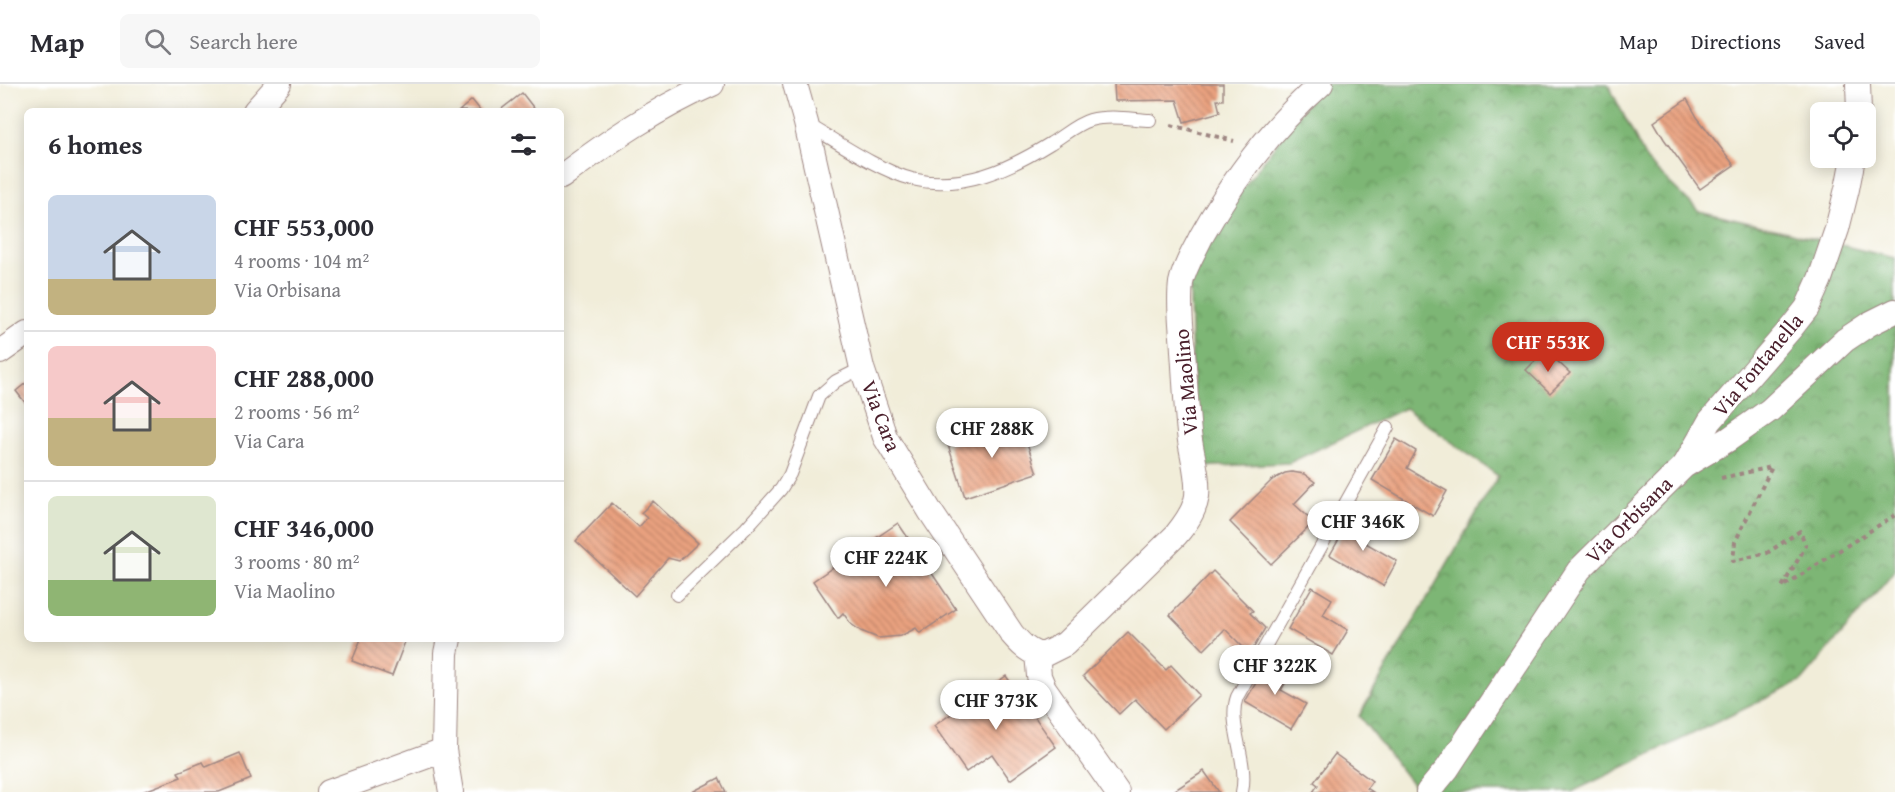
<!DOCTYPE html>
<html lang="en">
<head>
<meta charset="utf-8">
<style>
	body { margin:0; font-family:"Gentium Book Plus",serif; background:#f7f7f7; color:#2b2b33; height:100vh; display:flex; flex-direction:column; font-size:22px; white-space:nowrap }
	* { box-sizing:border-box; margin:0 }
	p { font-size:20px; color:#7c7c81 }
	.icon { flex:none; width:33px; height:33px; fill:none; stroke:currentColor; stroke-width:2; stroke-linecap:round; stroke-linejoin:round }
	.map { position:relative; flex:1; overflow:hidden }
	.side { position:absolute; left:24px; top:24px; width:540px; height:534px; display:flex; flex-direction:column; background:#fff; border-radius:9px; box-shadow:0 3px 15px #0003 }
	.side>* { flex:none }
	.fabs { position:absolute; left:1810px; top:18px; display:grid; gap:12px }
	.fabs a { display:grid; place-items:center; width:66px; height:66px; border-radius:9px; background:#fff; box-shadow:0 3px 15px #0003; font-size:30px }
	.price { position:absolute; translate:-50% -51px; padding:0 14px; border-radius:21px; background:#fff; color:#222; font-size:20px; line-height:39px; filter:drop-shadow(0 2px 3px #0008) }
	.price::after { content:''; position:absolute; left:50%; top:36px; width:18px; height:14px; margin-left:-9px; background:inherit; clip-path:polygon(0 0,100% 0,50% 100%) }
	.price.on { background:#c8321e; color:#fff }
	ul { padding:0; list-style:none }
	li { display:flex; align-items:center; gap:18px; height:150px; padding:0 24px }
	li+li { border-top:2px solid #e1e1e2 }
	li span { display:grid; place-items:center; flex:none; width:168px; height:120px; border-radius:9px; color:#555 }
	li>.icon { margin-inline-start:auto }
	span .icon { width:72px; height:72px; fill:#fffc; stroke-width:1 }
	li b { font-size:26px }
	h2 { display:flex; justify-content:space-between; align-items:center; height:72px; padding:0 24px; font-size:26px }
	header { display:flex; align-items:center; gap:36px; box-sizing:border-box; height:84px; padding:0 30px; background:#fff; border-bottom:2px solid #e1e1e2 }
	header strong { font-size:28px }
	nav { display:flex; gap:33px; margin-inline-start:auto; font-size:21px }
	.search { width:420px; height:54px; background:#f7f7f7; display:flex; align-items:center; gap:15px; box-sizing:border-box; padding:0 21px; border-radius:9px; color:#7c7c81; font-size:22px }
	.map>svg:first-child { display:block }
</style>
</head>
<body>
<header>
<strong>Map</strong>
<div class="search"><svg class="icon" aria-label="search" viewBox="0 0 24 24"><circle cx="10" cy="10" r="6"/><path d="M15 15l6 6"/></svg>Search here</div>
<nav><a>Map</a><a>Directions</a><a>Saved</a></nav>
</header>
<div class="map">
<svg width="1895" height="708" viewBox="0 0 1895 708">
	<defs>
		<pattern id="forest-crowns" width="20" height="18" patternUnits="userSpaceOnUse" patternTransform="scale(1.5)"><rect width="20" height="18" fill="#7db674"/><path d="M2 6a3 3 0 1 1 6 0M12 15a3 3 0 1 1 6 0" fill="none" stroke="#68935f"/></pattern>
		<pattern id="building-back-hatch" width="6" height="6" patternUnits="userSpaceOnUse" patternTransform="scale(1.5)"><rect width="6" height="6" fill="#e9a17f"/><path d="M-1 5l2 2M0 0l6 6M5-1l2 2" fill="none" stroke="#bf8368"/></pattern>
	</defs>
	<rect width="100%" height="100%" fill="#fff"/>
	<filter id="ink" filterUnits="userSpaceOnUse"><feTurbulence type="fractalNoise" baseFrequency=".0167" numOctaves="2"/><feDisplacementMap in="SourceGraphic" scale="12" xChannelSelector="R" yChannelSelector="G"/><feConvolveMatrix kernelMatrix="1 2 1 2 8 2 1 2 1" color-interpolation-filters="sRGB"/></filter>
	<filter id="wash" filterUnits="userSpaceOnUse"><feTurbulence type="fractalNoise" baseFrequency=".008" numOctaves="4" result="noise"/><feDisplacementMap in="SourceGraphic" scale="24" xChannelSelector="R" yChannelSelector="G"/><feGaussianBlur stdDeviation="1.35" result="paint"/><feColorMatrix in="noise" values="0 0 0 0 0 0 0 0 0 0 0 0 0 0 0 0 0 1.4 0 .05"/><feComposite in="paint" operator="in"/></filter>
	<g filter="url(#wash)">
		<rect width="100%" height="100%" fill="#f1edd9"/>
		<path fill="url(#forest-crowns)" stroke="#646a50" stroke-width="1.5" d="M1321 0H1608L1647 77 1699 127 1895 174V487L1802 597 1572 708H1418L1359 632 1498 392 1405 324 1289 379 1195 383 1189 176Z"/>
		<g id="blocks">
			<g fill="url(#building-back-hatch)">
				<path d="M1114 0H1223V16H1217L1220 28 1184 38 1177 16 1115 17Z"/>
				<path d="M522 9 536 27H499Z"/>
				<path d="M1687 15 1697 33 1734 81 1700 105 1664 55 1654 38Z"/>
				<path d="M472 16 481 27H459Z"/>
				<path d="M1543 269 1553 279 1556 276 1570 289 1550 309 1526 286Z"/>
				<path d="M27 298V321L16 307Z"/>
				<path d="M1020 338 1037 389 965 413 948 361Z"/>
				<path d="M1396 355 1416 367 1407 384 1447 407 1433 432 1372 396Z"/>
				<path d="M1292 388 1304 390 1315 398 1294 420 1314 438 1271 480 1230 438 1272 396 1285 389Z"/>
				<path d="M653 417 698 459 679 477 668 474 635 512 576 457 612 419 639 443 647 434 641 429Z"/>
				<path d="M1354 429 1374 441 1364 458 1397 477 1383 502 1330 471Z"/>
				<path d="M898 439 956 525 920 549 916 544 901 552 878 554 861 547 851 540 843 529 838 534 813 497Z"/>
				<path d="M1213 487 1253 527 1250 529 1265 544 1250 570 1225 545 1204 566 1170 531Z"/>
				<path d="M1312 503 1332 515 1323 531 1348 546 1333 571 1288 545Z"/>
				<path d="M1128 548 1166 586 1171 581 1199 611 1164 645 1135 615 1119 630 1083 592Z"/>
				<path d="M361 555H406L392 592 352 577Z"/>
				<path d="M1269 576 1291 589 1281 606 1306 620 1291 645 1245 618Z"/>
				<path d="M1006 592 1056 663 1010 696 992 670 966 688 934 642Z"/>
				<path d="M240 669 251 695 219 708H142L181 693 178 688 203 678 206 683Z"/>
				<path d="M1335 670 1372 697 1367 704 1373 708H1313L1318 701 1314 698Z"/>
				<path d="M1204 687 1219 708H1172Z"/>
				<path d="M719 694 726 708H692Z"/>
			</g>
		</g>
	</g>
	<g filter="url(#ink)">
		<use href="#blocks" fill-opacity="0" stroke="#9e8682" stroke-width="1.5"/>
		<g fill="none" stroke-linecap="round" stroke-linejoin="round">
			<g stroke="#9e8682" stroke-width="14">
				<g id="service">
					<path d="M807 40C838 58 878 86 912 95 962 107 1009 85 1051 59 1063 52 1076 40 1090 36 1109 31 1131 35 1150 36"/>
					<path d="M677 511 746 444 781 405 790 390 819 312 836 297 862 284"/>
					<path d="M1242 708C1249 677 1227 640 1237 613L1388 343"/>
				</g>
			</g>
			<g stroke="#9e8682" stroke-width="26">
				<g id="minor">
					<path d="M795 0 806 39 862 284 885 353 930 427 1012 550C1020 559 1026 566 1037 570L1039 592 1044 604 1117 708"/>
					<path d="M1858 0 1859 28"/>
					<path d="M255 27 279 0"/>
					<path d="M561 93C609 57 657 24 712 0"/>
					<path d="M0 268 27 249"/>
					<path d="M1685 381 1710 337 1792 243 1807 224 1820 195 1837 145 1847 105 1853 74"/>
					<path d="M449 555 446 569 444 666 451 708"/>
					<path d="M1037 570H1045L1065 560 1176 451C1185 440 1195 427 1197 412 1199 391 1191 369 1189 349 1186 322 1185 294 1183 267 1182 245 1178 221 1181 199 1184 183 1194 168 1201 153 1232 97 1273 42 1321 0"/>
					<path d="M329 708 444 666"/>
					<path d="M1428 708 1447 685 1579 486 1684 382 1729 355 1770 326 1845 256 1869 240 1895 227"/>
				</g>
			</g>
			<g stroke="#9e8682" stroke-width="4" stroke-dasharray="4.5 4.5" stroke-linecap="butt">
				<path d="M1171 41 1234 57"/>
				<path d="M1721 394 1772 383 1735 458 1733 477 1767 469 1800 447 1806 462 1782 503 1895 431"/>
			</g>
			<use href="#service" stroke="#fff" stroke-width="12"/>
			<use href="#minor" stroke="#fff" stroke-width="24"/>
		</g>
	</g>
	<g text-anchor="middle" stroke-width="6" stroke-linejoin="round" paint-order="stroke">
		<g font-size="21" fill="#4a1f2b" stroke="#fff">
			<text transform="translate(1758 281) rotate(-50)" y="7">Via Fontanella</text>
			<text transform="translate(1186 298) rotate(-95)" y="7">Via Maolino</text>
			<text transform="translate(881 332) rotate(69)" y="7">Via Cara</text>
			<text transform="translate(1629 436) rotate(-45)" y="7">Via Orbisana</text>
		</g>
	</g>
</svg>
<div class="fabs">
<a><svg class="icon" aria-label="locate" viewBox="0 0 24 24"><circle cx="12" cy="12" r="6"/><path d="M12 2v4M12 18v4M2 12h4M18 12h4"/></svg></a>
</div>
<b class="price on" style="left:1548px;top:289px">CHF 553K</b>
<b class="price" style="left:992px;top:375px">CHF 288K</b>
<b class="price" style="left:1363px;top:468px">CHF 346K</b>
<b class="price" style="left:886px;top:504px">CHF 224K</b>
<b class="price" style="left:1275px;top:612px">CHF 322K</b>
<b class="price" style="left:996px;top:647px">CHF 373K</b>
<section class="side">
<h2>6 homes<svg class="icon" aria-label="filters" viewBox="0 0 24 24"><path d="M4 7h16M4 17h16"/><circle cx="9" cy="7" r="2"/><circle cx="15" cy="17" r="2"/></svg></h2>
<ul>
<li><span style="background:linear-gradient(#c9d6e8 70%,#c2b280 0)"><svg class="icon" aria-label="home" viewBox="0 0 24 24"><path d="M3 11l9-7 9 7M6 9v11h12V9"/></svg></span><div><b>CHF 553,000</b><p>4 rooms · 104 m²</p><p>Via Orbisana</p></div></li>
<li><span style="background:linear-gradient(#f6c9c9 60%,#c2b280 0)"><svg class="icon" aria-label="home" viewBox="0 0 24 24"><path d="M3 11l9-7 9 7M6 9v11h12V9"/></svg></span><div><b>CHF 288,000</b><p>2 rooms · 56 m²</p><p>Via Cara</p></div></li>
<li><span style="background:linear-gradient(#dfe7d0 70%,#8fb573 0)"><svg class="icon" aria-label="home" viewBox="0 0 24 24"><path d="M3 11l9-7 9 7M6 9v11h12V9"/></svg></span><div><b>CHF 346,000</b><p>3 rooms · 80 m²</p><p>Via Maolino</p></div></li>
</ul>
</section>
</div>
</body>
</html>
